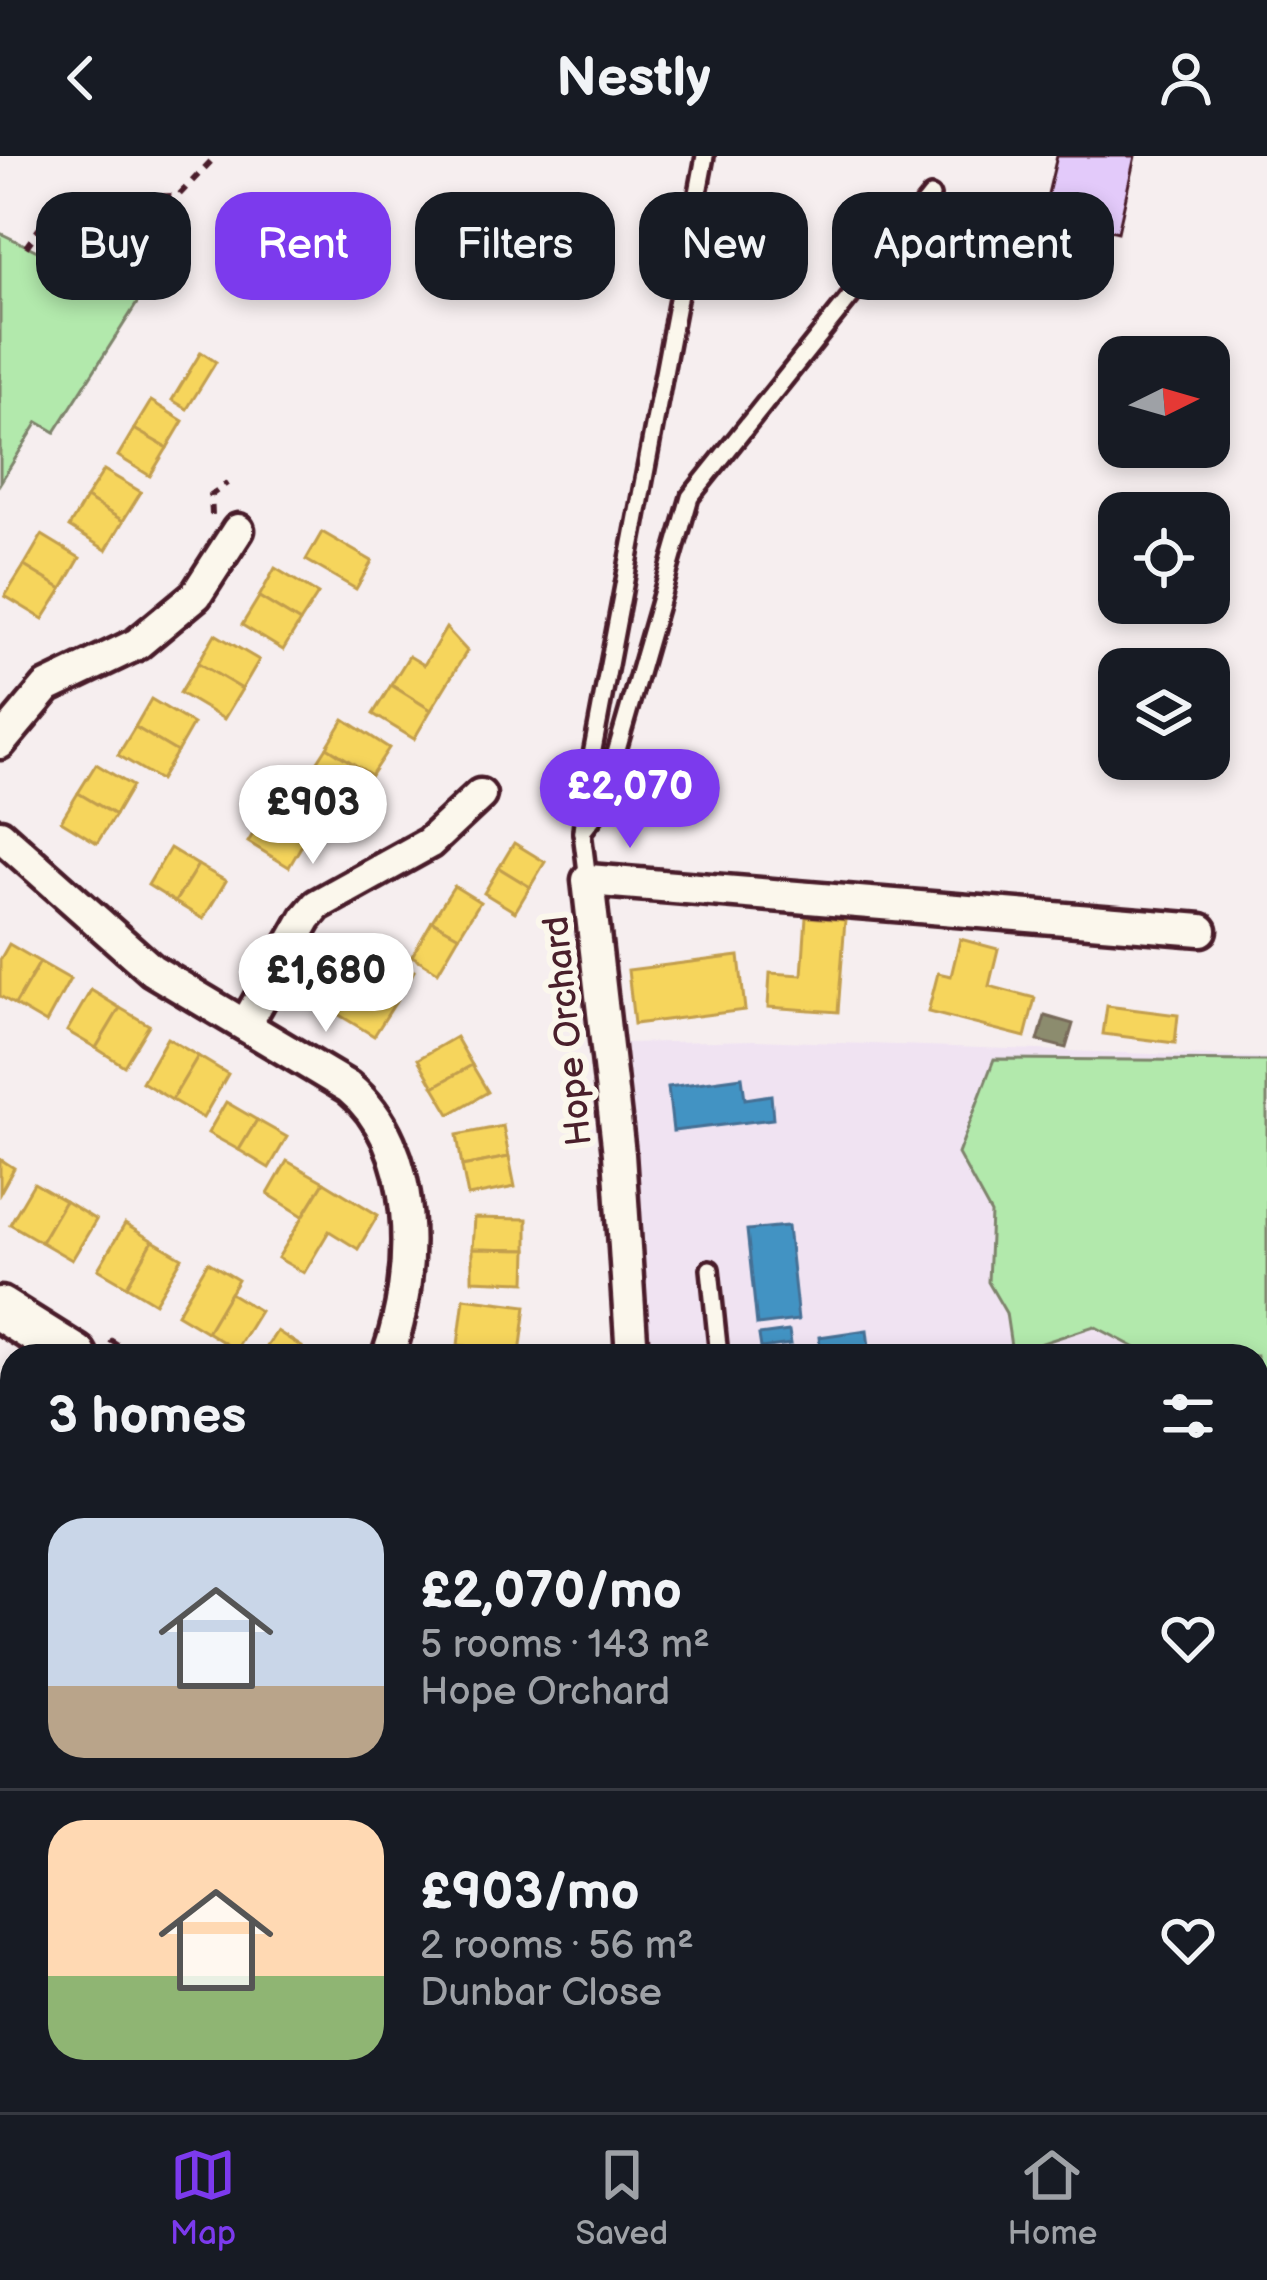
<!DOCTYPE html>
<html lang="en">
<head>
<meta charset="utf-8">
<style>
	body { margin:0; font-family:"Balsamiq Sans",sans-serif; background:#20242c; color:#f1f3f6; height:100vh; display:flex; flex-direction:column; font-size:45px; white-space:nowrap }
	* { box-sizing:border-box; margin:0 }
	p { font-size:39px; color:#9ea1a6 }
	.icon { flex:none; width:66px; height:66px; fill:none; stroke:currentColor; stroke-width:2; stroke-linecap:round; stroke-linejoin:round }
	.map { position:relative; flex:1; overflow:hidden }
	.details { position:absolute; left:0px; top:1188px; width:1269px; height:768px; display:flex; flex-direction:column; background:#171b24; border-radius:36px 36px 0 0; box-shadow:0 6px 18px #0003 }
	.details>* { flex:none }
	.guide { position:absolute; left:36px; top:36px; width:1197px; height:108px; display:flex; gap:24px }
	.needle { width:78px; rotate:85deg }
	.buttons { position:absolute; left:1098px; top:180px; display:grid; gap:24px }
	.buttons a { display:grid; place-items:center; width:132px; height:132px; border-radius:24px; background:#171b24; box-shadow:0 6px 18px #0003; font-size:60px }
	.price { position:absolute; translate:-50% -102px; padding:0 27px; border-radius:42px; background:#fff; color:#222; font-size:39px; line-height:78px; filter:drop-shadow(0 3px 6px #0008) }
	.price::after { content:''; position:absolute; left:50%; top:72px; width:36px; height:27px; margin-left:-18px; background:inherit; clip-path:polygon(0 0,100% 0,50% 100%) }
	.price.on { background:#7c3aed; color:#fff }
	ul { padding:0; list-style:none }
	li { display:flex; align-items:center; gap:36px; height:300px; padding:0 48px }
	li+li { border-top:3px solid #363941 }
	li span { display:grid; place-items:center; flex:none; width:336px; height:240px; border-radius:36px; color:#555 }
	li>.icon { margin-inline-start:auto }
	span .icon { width:144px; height:144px; fill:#fffc; stroke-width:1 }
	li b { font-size:51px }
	h2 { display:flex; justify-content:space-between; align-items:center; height:144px; padding:0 48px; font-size:51px }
	.pill { padding:0 42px; border-radius:36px; background:#171b24; box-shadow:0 6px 18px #0003; font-size:42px; line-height:108px }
	.pill.on { background:#7c3aed; color:#fff }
	header { display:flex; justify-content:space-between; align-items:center; height:156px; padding:0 48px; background:#171b24; font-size:54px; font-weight:700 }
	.dock { display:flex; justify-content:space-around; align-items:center; height:168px; border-top:3px solid #363941; background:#171b24; font-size:33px; color:#9ea1a6 }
	.dock a { display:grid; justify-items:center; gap:6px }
	.dock .on { color:#7c3aed }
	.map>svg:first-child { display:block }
</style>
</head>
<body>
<header><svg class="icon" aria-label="back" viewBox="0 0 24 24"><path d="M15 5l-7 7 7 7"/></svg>Nestly<svg class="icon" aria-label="person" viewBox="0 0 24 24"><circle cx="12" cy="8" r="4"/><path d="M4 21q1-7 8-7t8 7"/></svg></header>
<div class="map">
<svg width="1267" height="1956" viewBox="0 0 1267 1956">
	<rect width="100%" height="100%" fill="#f6eeef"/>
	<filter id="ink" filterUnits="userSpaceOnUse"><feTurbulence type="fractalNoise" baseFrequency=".00833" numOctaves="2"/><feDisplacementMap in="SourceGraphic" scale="24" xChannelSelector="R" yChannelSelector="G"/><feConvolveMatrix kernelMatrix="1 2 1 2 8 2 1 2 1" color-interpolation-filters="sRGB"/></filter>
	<g filter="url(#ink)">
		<path fill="#f0e3f2" d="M756 884 1267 902V1730L1257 1726V1200H650L625 887Z"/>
		<g fill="#b2e9ac" stroke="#7e846c" stroke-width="3">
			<path d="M0 77 139 144 55 276 38 266 0 327Z"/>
			<path d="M994 903 1267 905V1730L1257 1726V1200H1151L1094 1170 1012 1197 1006 1157 988 1126 991 1058 958 998Z"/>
		</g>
		<g fill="#f6d55c" stroke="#c29e4d" stroke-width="3">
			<path d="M201 196 216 206 187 253 172 244Z"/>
			<path d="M151 245 183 265 167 292 134 273Z"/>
			<path d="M134 273 167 292 150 320 118 300Z"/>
			<path d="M104 314 141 336 123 365 86 342Z"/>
			<path d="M86 342 123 365 106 394 69 371Z"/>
			<path d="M322 376 372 405 356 433 306 404Z"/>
			<path d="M42 379 80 402 62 433 24 410Z"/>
			<path d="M24 410 62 433 43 463 5 440Z"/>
			<path d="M275 412 318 438 300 466 259 441Z"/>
			<path d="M259 441 300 466 283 494 242 469Z"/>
			<path d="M446 472 467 495 431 554 391 529 409 500 424 509Z"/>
			<path d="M215 478 259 504 242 533 198 507Z"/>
			<path d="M198 507 242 533 224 563 180 537Z"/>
			<path d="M391 529 431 554 414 583 373 558Z"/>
			<path d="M151 543 193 568 177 596 135 571Z"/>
			<path d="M344 563 389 592 371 619 327 591Z"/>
			<path d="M135 571 177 596 160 624 118 599Z"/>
			<path d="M327 591 371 619 354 647 309 619Z"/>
			<path d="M96 608 132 630 115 659 78 637Z"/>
			<path d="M284 628 325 653 306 682 266 657Z"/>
			<path d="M78 637 115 659 97 687 61 665Z"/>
			<path d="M266 657 306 682 289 711 248 686Z"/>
			<path d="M514 687 545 706 530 731 499 712Z"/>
			<path d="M170 692 198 709 175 746 148 729Z"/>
			<path d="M198 709 226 725 203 763 175 746Z"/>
			<path d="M499 712 530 731 515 756 484 737Z"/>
			<path d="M454 730 480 746 459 780 432 765Z"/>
			<path d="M806 761 845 764 838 856 768 851 770 817 802 819Z"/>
			<path d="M432 765 459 780 438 816 412 800Z"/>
			<path d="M960 783 998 793 989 830 1035 842 1025 881 928 856 938 817 951 820Z"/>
			<path d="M9 788 40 806 15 849 0 840V804Z"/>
			<path d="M376 791 414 815 395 847 355 824Z"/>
			<path d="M739 800 745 854 634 868 628 814Z"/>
			<path d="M40 806 70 823 46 867 15 849Z"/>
			<path d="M355 824 395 847 374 880 336 857Z"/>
			<path d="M91 834 120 852 96 892 67 875Z"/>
			<path d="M1107 850 1178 859 1175 887 1103 878Z"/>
			<path d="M120 852 149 869 124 910 96 892Z"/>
			<path d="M456 881 472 909 434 931 418 903Z"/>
			<path d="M167 882 198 900 172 944 142 926Z"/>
			<path d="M198 900 228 918 203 962 172 944Z"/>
			<path d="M472 909 488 936 450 958 434 931Z"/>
			<path d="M226 946 257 964 239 994 208 977Z"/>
			<path d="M257 964 287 981 269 1012 239 994Z"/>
			<path d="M503 970 509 1001 462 1010 457 979Z"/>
			<path d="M509 1001 515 1031 468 1040 462 1010Z"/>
			<path d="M0 1003 14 1012 0 1037Z"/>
			<path d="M287 1005 324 1026 303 1060 268 1038Z"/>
			<path d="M324 1026 378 1059 358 1093 329 1075 304 1117 278 1102Z"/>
			<path d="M34 1027 65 1045 41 1086 10 1068Z"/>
			<path d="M65 1045 96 1064 72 1104 41 1086Z"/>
			<path d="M474 1062 527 1063V1094L472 1093Z"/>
			<path d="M125 1068 153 1085 127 1130 98 1113Z"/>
			<path d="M153 1085 182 1102 155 1147 127 1130Z"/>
			<path d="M472 1093 527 1094 526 1126 472 1124Z"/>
			<path d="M208 1106 238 1124 207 1176 177 1158Z"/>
			<path d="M230 1137 260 1155 236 1194 207 1176Z"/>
			<path d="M464 1142 526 1150 520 1198 458 1189Z"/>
			<path d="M277 1175 302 1191 297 1200H261Z"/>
			<path d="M12 1399V1430L0 1423Z"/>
			<path d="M0 1423 12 1430V1476L0 1469Z"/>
			<path d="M3 1703 12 1708V1737L4 1751 0 1749Z"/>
			<path d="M1267 1850V1881L1257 1874V1863Z"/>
			<path d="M336 1944H369L363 1956H349L334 1947Z"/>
			<path d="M461 1944H498L507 1949 503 1956H455Z"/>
			<path d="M711 1944H741L759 1953 706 1956Z"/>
			<path d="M988 1944H1035L1027 1956H979Z"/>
		</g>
		<g fill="#4393c3" stroke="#457095" stroke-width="3">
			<path d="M742 921 745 943 771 939 773 963 673 975 668 931Z"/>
			<path d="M788 1070 798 1164 757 1169 747 1074Z"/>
			<path d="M867 1174 870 1200H821L819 1181Z"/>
			<path d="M789 1175 791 1188 761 1192 759 1179Z"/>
			<path d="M813 1190 814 1200H786L785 1193Z"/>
		</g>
		<path fill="#8c8c6e" stroke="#786b5a" stroke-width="3" d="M1045 860 1073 868 1066 892 1038 885Z"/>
		<path fill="#e3cafa" stroke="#4a1f2b" stroke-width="3" d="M1057 0H1135L1118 76 1084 68 1087 51 1047 42Z"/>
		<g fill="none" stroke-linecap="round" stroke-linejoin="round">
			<g stroke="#4a1f2b" stroke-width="24">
				<g id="lane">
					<path d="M582 676 600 653 690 341 931 40"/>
					<path d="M588 724 582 676 586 631 705 0"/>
					<path d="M710 1113 719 1200"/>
					<path d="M0 1844 12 1850"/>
					<path d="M74 1944 94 1956"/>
				</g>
			</g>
			<g stroke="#4a1f2b" stroke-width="39">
				<g id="street">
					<path d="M0 587 47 531 137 488 196 439 238 374"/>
					<path d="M0 679 152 814 348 931C421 991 417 1118 388 1200"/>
					<path d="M246 868 306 762 317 749 429 687 480 639"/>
					<path d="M632 1200 619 998 588 724 1201 774"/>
					<path d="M0 1319 12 1298"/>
					<path d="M1182 1944 1198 1956"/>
					<path d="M34 1956 41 1944"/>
					<path d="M1092 1956 1102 1944"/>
				</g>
			</g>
			<g stroke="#4a1f2b" stroke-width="51">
				<g id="secondary">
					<path d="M0 1153 75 1200"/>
					<path d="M613 1956 619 1944"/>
				</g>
			</g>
			<g stroke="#4a1f2b" stroke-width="6" stroke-dasharray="9 9" stroke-linecap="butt">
				<path d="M26 91 62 41 178 40 216 0"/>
				<path d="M212 359 211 339 227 327"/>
				<path d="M110 1184 136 1200"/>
				<path d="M0 1646 12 1653"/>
			</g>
			<use href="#lane" stroke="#fbf7ec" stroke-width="15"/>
			<use href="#street" stroke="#fbf7ec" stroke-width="30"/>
			<use href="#secondary" stroke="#fbf7ec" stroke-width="42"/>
		</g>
	</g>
	<g text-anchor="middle" stroke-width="12" stroke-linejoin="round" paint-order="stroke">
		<g font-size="36" fill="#4a1f2b" stroke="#fbf7ec">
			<text transform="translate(566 875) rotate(-96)" y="13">Hope Orchard</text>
		</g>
	</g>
</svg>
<div class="buttons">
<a><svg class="needle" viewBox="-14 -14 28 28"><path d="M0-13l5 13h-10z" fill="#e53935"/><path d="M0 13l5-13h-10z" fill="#9ea1a6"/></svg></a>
<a><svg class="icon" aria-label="locate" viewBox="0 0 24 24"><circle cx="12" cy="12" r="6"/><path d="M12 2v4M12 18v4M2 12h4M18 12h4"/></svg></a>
<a><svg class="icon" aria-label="layers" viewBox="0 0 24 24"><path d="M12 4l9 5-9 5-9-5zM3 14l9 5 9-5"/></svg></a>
</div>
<b class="price on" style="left:630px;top:695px">£2,070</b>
<b class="price" style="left:313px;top:711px">£903</b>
<b class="price" style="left:326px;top:879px">£1,680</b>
<div class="guide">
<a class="pill">Buy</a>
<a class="pill on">Rent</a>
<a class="pill">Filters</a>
<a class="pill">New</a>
<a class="pill">Apartment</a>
</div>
<section class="details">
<h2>3 homes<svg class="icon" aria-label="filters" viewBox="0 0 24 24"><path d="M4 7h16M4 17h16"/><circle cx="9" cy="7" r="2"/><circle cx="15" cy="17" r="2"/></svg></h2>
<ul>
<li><span style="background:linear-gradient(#c9d6e8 70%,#b9a48a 0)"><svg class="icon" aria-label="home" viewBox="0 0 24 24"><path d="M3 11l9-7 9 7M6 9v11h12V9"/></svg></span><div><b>£2,070/mo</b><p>5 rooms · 143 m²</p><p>Hope Orchard</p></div><svg class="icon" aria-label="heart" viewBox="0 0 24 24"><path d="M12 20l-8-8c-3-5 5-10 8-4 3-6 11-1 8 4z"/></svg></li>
<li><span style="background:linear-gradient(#ffd9b3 65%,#8fb573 0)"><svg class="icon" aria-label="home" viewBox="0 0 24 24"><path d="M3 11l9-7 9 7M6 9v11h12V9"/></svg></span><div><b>£903/mo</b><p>2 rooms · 56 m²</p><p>Dunbar Close</p></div><svg class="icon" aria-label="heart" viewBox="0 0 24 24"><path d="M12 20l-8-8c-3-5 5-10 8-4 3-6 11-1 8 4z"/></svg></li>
</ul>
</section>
</div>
<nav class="dock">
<a class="on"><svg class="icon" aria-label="map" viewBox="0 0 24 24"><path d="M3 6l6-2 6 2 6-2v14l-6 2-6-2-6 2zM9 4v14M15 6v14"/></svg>Map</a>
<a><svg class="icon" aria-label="saved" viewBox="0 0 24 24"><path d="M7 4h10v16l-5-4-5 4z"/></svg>Saved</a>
<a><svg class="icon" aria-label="home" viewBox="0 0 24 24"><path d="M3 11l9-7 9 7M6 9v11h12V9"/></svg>Home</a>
</nav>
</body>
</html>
